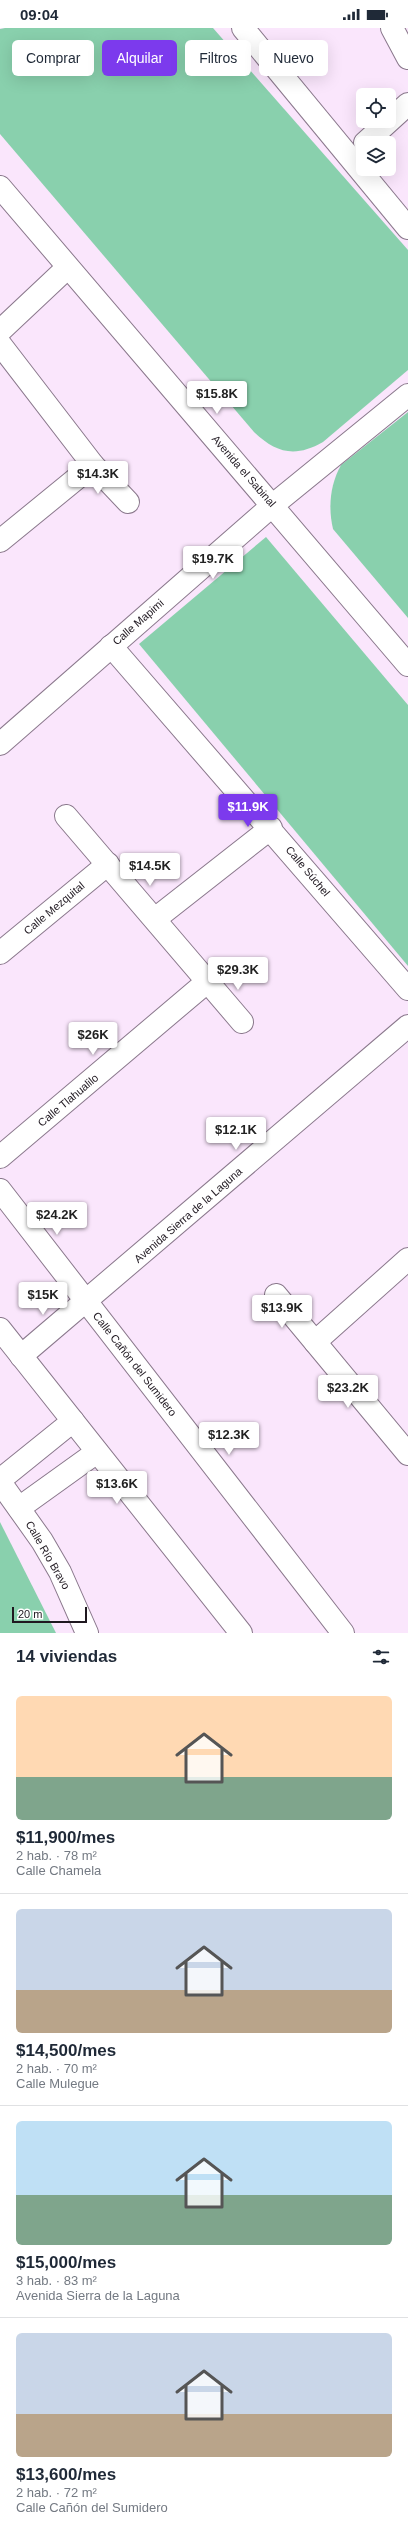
<!DOCTYPE html>
<html lang="es">
<head>
<meta charset="utf-8">
<style>
	body { margin:0; font-family:Helvetica,sans-serif; background:#f2f2f3; color:#1f2937; height:100vh; display:flex; flex-direction:column; font-size:15px; white-space:nowrap }
	* { box-sizing:border-box; margin:0 }
	p { font-size:13px; color:#747a83 }
	.icon { flex:none; width:22px; height:22px; fill:none; stroke:currentColor; stroke-width:2; stroke-linecap:round; stroke-linejoin:round }
	.map { position:relative; height:1605px; overflow:hidden }
	.drawer { display:flex; flex-direction:column; background:#fff; flex:1 }
	.drawer>* { flex:none }
	.hud { position:absolute; left:12px; top:12px; width:384px; height:36px; display:flex; gap:8px }
	.fabs { position:absolute; left:356px; top:60px; display:grid; gap:8px }
	.fabs a { display:grid; place-items:center; width:40px; height:40px; border-radius:6px; background:#fff; box-shadow:0 4px 16px #0002; font-size:20px }
	.scale { position:absolute; left:12px; bottom:10px; width:75px; box-sizing:border-box; padding-left:4px; border:2px solid #1f1820; border-top:0; font-size:11px; line-height:14px; white-space:nowrap; color:#1f1820; -webkit-text-stroke:3px #fff; paint-order:stroke }
	.price { position:absolute; translate:-50% -34px; padding:0 9px; border-radius:4px; background:#fff; color:#222; font-size:13px; line-height:26px; filter:drop-shadow(0 1px 2px #0008) }
	.price::after { content:''; position:absolute; left:50%; top:24px; width:12px; height:9px; margin-left:-6px; background:inherit; clip-path:polygon(0 0,100% 0,50% 100%) }
	.price.on { background:#7c3aed; color:#fff }
	ul { padding:0; list-style:none }
	li { display:grid; align-content:center; gap:8px; height:212px; padding:0 16px }
	li+li { border-top:1px solid #e0e1e3 }
	li span { display:grid; place-items:center; height:124px; border-radius:6px; color:#555 }
	li>.icon { margin-inline-start:auto }
	span .icon { width:72px; height:72px; fill:#fffc; stroke-width:1 }
	li b { font-size:17px }
	h2 { display:flex; justify-content:space-between; align-items:center; height:48px; padding:0 16px; font-size:17px }
	.pill { padding:0 14px; border-radius:6px; background:#fff; box-shadow:0 4px 16px #0002; font-size:14px; line-height:36px }
	.pill.on { background:#7c3aed; color:#fff }
	.status { display:flex; justify-content:space-between; align-items:center; height:28px; padding:0 20px; background:#fff; direction:ltr }
	.status svg { height:11px; fill:currentColor }
	.map>svg:first-child { display:block }
</style>
</head>
<body>
<div class="status"><b>09:04</b><svg viewBox="0 0 49 12"><path d="M0 12V9h3v3zM5 12V6h3v6zM10 12V3h3v9zM15 12V0h3v12zM26 1h20v11H26zM47 4h2v5h-2z"/></svg></div>
<div class="map">
<svg width="408" height="1605" viewBox="0 0 408 1605">
	<rect width="100%" height="100%" fill="#fae6fc"/>
	<g fill="#89d0ad">
		<path d="M5 0H213L408 222V342L323 414C295 430 276 425 254 404L0 106V1Z"/>
		<path d="M408 384V590L333 501C328 479 330 457 341 437Z"/>
		<path d="M266 509 408 677V938L139 616Z"/>
		<path d="M0 1494 56 1605H0Z"/>
	</g>
	<g fill="none" stroke-linecap="round" stroke-linejoin="round">
		<g stroke="#8a788c" stroke-width="24">
			<g id="street">
				<path d="M243 0 408 200"/>
				<path d="M392 0 408 30"/>
				<path d="M365 115 408 76"/>
				<path d="M0 159 408 637"/>
				<path d="M0 303 67 240"/>
				<path d="M0 316 93 437 128 474"/>
				<path d="M0 513 93 437"/>
				<path d="M111 618 408 961"/>
				<path d="M0 716 273 477 408 367"/>
				<path d="M66 788 242 994"/>
				<path d="M155 891 271 800"/>
				<path d="M0 925 108 836"/>
				<path d="M0 1129 208 953"/>
				<path d="M0 1162 343 1605"/>
				<path d="M276 1267 408 1426"/>
				<path d="M0 1301 241 1605"/>
				<path d="M315 1314 408 1231"/>
				<path d="M21 1328 408 998"/>
				<path d="M0 1452 73 1393"/>
				<path d="M0 1454 42 1513 60 1544 87 1605"/>
				<path d="M19 1480 97 1424"/>
			</g>
		</g>
		<use href="#street" stroke="#fff" stroke-width="22"/>
	</g>
	<g text-anchor="middle" stroke-width="3" stroke-linejoin="round" paint-order="stroke">
		<g font-size="11" fill="#1f1820" stroke="#fff">
			<text transform="translate(244 443) rotate(49)" y="4">Avenida el Sabinal</text>
			<text transform="translate(138 594) rotate(-41)" y="4">Calle Mapimi</text>
			<text transform="translate(308 843) rotate(50)" y="4">Calle Súchel</text>
			<text transform="translate(54 880) rotate(-40)" y="4">Calle Mezquital</text>
			<text transform="translate(68 1072) rotate(-40)" y="4">Calle Tlahualilo</text>
			<text transform="translate(188 1187) rotate(-41)" y="4">Avenida Sierra de la Laguna</text>
			<text transform="translate(135 1336) rotate(52)" y="4">Calle Cañón del Sumidero</text>
			<text transform="translate(48 1527) rotate(60)" y="4">Calle Río Bravo</text>
		</g>
	</g>
</svg>
<div class="fabs">
<a><svg class="icon" aria-label="locate" viewBox="0 0 24 24"><circle cx="12" cy="12" r="6"/><path d="M12 2v4M12 18v4M2 12h4M18 12h4"/></svg></a>
<a><svg class="icon" aria-label="layers" viewBox="0 0 24 24"><path d="M12 4l9 5-9 5-9-5zM3 14l9 5 9-5"/></svg></a>
</div>
<div class="scale">20 m</div>
<b class="price" style="left:217px;top:387px">$15.8K</b>
<b class="price" style="left:98px;top:467px">$14.3K</b>
<b class="price" style="left:213px;top:552px">$19.7K</b>
<b class="price on" style="left:248px;top:800px">$11.9K</b>
<b class="price" style="left:150px;top:859px">$14.5K</b>
<b class="price" style="left:238px;top:963px">$29.3K</b>
<b class="price" style="left:93px;top:1028px">$26K</b>
<b class="price" style="left:236px;top:1123px">$12.1K</b>
<b class="price" style="left:57px;top:1208px">$24.2K</b>
<b class="price" style="left:43px;top:1288px">$15K</b>
<b class="price" style="left:282px;top:1301px">$13.9K</b>
<b class="price" style="left:348px;top:1381px">$23.2K</b>
<b class="price" style="left:229px;top:1428px">$12.3K</b>
<b class="price" style="left:117px;top:1477px">$13.6K</b>
<div class="hud">
<a class="pill">Comprar</a>
<a class="pill on">Alquilar</a>
<a class="pill">Filtros</a>
<a class="pill">Nuevo</a>
</div>
</div>
<section class="drawer">
<h2>14 viviendas<svg class="icon" aria-label="filters" viewBox="0 0 24 24"><path d="M4 7h16M4 17h16"/><circle cx="9" cy="7" r="2"/><circle cx="15" cy="17" r="2"/></svg></h2>
<ul>
<li><span style="background:linear-gradient(#ffd9b3 65%,#7fa58c 0)"><svg class="icon" aria-label="home" viewBox="0 0 24 24"><path d="M3 11l9-7 9 7M6 9v11h12V9"/></svg></span><div><b>$11,900/mes</b><p>2 hab. · 78 m²</p><p>Calle Chamela</p></div></li>
<li><span style="background:linear-gradient(#c9d6e8 65%,#b9a48a 0)"><svg class="icon" aria-label="home" viewBox="0 0 24 24"><path d="M3 11l9-7 9 7M6 9v11h12V9"/></svg></span><div><b>$14,500/mes</b><p>2 hab. · 70 m²</p><p>Calle Mulegue</p></div></li>
<li><span style="background:linear-gradient(#bfe0f5 60%,#7fa58c 0)"><svg class="icon" aria-label="home" viewBox="0 0 24 24"><path d="M3 11l9-7 9 7M6 9v11h12V9"/></svg></span><div><b>$15,000/mes</b><p>3 hab. · 83 m²</p><p>Avenida Sierra de la Laguna</p></div></li>
<li><span style="background:linear-gradient(#c9d6e8 65%,#b9a48a 0)"><svg class="icon" aria-label="home" viewBox="0 0 24 24"><path d="M3 11l9-7 9 7M6 9v11h12V9"/></svg></span><div><b>$13,600/mes</b><p>2 hab. · 72 m²</p><p>Calle Cañón del Sumidero</p></div></li>
</ul>
</section>
</body>
</html>
